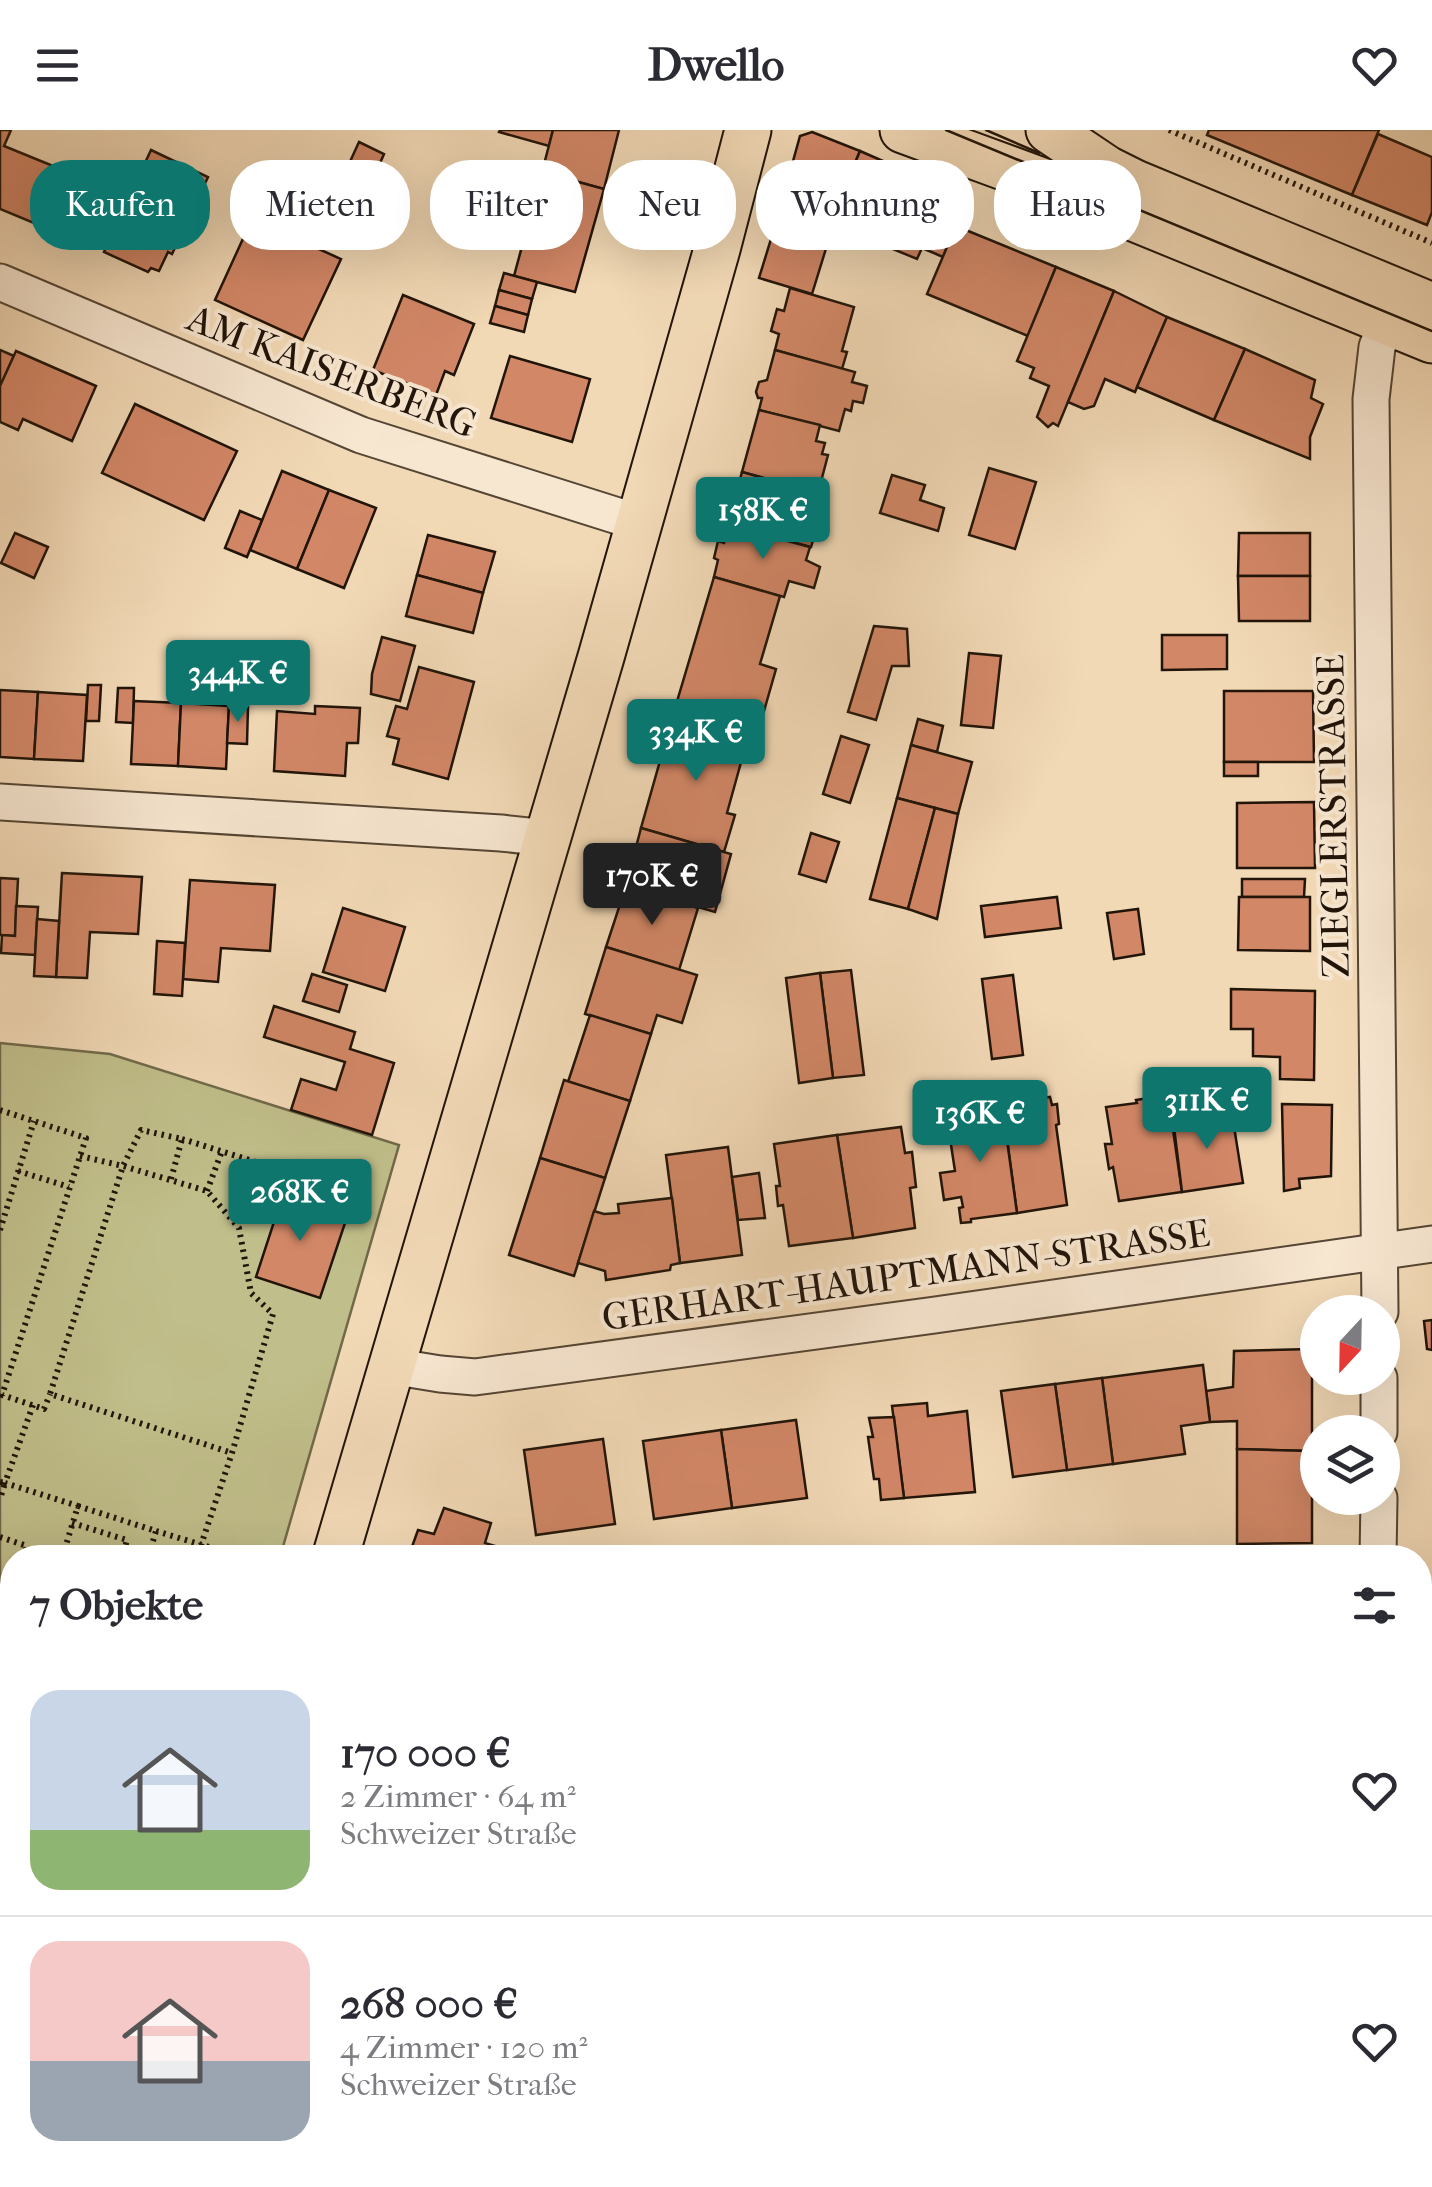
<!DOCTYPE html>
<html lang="de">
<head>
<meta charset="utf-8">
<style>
	body { margin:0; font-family:"IM FELL French Canon",serif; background:#f2f2f3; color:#2b2b33; height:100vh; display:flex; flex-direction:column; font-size:38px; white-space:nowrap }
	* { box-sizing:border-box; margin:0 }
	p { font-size:32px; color:#7c7c81 }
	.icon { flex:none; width:55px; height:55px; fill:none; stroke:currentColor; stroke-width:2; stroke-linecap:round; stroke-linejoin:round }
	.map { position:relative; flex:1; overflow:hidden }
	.side { position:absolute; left:0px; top:1415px; width:1432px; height:642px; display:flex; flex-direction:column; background:#fff; border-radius:40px 40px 0 0; box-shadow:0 10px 40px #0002 }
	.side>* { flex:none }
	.top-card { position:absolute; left:30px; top:30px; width:1372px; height:90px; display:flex; gap:20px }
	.needle { width:65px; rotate:202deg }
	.fabs { position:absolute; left:1300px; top:1165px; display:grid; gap:20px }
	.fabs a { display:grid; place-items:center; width:100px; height:100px; border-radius:50%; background:#fff; box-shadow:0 10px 40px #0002; font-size:50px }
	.price { position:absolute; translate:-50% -85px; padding:0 22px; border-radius:10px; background:#0f766e; color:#fff; font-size:32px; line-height:65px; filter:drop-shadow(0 2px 5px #0008) }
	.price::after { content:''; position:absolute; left:50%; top:60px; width:30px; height:22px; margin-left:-15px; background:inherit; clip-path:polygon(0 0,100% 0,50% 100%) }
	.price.on { background:#222; color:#fff }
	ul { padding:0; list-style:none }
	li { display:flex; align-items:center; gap:30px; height:250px; padding:0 30px }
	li+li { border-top:2px solid #e1e1e2 }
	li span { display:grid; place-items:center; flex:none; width:280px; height:200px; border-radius:30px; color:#555 }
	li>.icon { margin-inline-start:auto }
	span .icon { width:120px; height:120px; fill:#fffc; stroke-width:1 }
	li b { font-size:42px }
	h2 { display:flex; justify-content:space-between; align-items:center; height:120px; padding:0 30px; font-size:42px }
	.pill { padding:0 35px; border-radius:40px; background:#fff; box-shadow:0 10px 40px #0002; font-size:35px; line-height:90px }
	.pill.on { background:#0f766e; color:#fff }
	header { display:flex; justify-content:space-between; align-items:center; height:130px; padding:0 30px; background:#fff; font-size:45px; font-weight:700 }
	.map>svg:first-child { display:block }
</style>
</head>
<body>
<header><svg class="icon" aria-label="menu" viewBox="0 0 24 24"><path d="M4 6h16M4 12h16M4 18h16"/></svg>Dwello<svg class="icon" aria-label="heart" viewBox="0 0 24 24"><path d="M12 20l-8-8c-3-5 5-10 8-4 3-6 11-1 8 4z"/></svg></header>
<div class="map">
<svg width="1432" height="2057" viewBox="0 0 1432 2057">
	<rect width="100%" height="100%" fill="#f2d9b6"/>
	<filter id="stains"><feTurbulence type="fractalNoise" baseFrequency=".002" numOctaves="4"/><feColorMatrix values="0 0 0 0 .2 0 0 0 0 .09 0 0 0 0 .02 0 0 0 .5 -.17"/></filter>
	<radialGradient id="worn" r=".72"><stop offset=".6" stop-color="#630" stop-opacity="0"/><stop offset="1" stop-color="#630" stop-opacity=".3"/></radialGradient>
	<path fill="#c0be8a" stroke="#70694a" stroke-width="2.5" d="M0 913 110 924 399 1015 280 1427 12 1428V1619L0 1617Z"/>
	<g fill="#d28767" stroke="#211409" stroke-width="2.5">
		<path d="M0 0H11L4 16 85 49 63 105 0 79Z"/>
		<path d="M500 0H553L549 16 499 2Z"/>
		<path d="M553 0H619L604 59 542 42Z"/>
		<path d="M1209 0H1379L1352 65 1207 5Z"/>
		<path d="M812 2 860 21 838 74 823 69 811 106 775 96 800 6Z"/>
		<path d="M1378 4 1432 27V82L1427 95 1352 65Z"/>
		<path d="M359 12 384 24 369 58 343 47Z"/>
		<path d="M151 20 208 47 172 124 168 122 159 141 151 138 148 142 104 122Z"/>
		<path d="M860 21 908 42 886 94 877 90 872 101 850 92 854 81 838 74Z"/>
		<path d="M542 42 604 59 575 162 514 146Z"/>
		<path d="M908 42 968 66 943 127 922 118 917 129 893 119 898 109 883 102Z"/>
		<path d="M252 89 341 129 303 210 215 170Z"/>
		<path d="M775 96 828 112 812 164 759 148Z"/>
		<path d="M956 96 1056 137 1028 206 927 164Z"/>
		<path d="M1056 137 1114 161 1058 296 1053 293 1048 297 1037 287 1049 256 1030 248 1034 238 1017 231Z"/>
		<path d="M504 143 537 152 532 169 499 160Z"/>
		<path d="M790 158 854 177 842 221 847 222 842 239 775 220 779 204 771 201 777 179 784 181Z"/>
		<path d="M499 160 532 169 528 185 495 176Z"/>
		<path d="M1114 161 1167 187 1135 262 1105 249 1094 276 1084 279 1068 272Z"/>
		<path d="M403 165 474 194 454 245 445 241 436 265 373 240Z"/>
		<path d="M495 176 528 185 524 202 490 193Z"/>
		<path d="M1167 187 1245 219 1214 290 1137 257Z"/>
		<path d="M1245 219 1315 250 1311 268 1323 274 1310 307V329L1214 290Z"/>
		<path d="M0 220 14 226 2 253 0 252Z"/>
		<path d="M775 220 855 242 852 252 867 256 863 273 853 271 851 281 845 279 839 301 759 280 762 268H758L756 262 759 252 767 250Z"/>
		<path d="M16 221 96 256 72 311 23 289 18 300 0 292V256Z"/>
		<path d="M510 226 590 249 572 312 491 288Z"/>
		<path d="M135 274 237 321 204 390 102 343Z"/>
		<path d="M759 280 820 295 816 311 825 313 822 324 828 325 818 363 742 342Z"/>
		<path d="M989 338 1036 352 1015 419 969 405Z"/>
		<path d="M282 341 329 360 297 439 250 420Z"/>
		<path d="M742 342 825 365 822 376 828 378 822 402 816 401 811 417 728 395 733 377 728 376 733 359 737 360Z"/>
		<path d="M892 345 925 355 920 370 944 378 938 401 880 383Z"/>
		<path d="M329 360 376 378 344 458 297 439Z"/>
		<path d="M240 381 262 390 247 427 225 418Z"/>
		<path d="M728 395 810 417 806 430 820 437 814 458 789 451 784 467 714 447 718 430 714 428 718 411 724 413Z"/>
		<path d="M15 403 48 417 34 448 1 433Z"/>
		<path d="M1239 403H1310V446H1238Z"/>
		<path d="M428 405 495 422 483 463 417 445Z"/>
		<path d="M417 445 483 463 473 503 406 486Z"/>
		<path d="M1238 446H1310V491H1239Z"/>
		<path d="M714 447 780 466 760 534 776 539 756 609 673 585Z"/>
		<path d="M874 496 907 499 909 536H892L876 590 848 582Z"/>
		<path d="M1162 505H1227V539L1162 540Z"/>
		<path d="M382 507 415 516 400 571 371 564 372 544Z"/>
		<path d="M969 523 1001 526 993 598 961 595Z"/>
		<path d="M419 537 474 552 448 649 393 634 399 609 387 606 396 576 407 579Z"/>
		<path d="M88 555H101L99 591H86Z"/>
		<path d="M118 558H134L133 593 116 592Z"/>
		<path d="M0 560 38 562 34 629 0 627Z"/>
		<path d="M1224 561H1313L1314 632H1224Z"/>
		<path d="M38 562 87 565 83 631 34 629Z"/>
		<path d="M134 571 181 573 178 636 131 634Z"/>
		<path d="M181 573 229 576 226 639 178 636Z"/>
		<path d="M229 576H248L247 614 227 613Z"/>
		<path d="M315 576 360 578 358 613H347L345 646 274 641 277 581 315 584Z"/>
		<path d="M673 585 748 607 727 683 735 685 724 722 641 698Z"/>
		<path d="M918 589 943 596 937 622 911 615Z"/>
		<path d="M841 606 869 615 850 673 823 664Z"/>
		<path d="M911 615 972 632 958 684 897 668Z"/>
		<rect x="1224" y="632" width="34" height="14"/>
		<path d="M897 668 935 678 908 779 870 769Z"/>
		<path d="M1314 672 1315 738H1237V673Z"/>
		<path d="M935 678 958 684 937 789 908 779Z"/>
		<path d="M641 698 731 724 715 782 626 756Z"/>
		<path d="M811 703 839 712 826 752 799 744Z"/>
		<path d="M62 743 142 747 138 804 90 802 87 848 56 847Z"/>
		<path d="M0 748 18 749 15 806 0 805Z"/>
		<path d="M1242 749H1305L1304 767H1242Z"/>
		<path d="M190 750 275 755 270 821 221 818 218 852 183 849Z"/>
		<path d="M626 756 698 778 679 840 606 817Z"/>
		<path d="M1057 767 1061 798 985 807 981 776Z"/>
		<path d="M1239 767H1310V821L1238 820Z"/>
		<path d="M16 776 38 777 35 825 1 823 2 805 15 806Z"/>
		<path d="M343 778 405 797 385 861 323 842Z"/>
		<path d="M1138 779 1144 824 1114 829 1107 783Z"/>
		<path d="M37 789 59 791 56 847 34 846Z"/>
		<path d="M157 811 185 813 182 866 154 864Z"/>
		<path d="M606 817 697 845 682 893 657 885 651 904 585 884Z"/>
		<path d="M851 840 864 945 833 948 820 843Z"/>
		<path d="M820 843 833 948 799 953 786 848Z"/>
		<path d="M312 844 347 855 339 882 303 871Z"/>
		<path d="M1013 845 1023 925 992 929 982 849Z"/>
		<path d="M1231 859 1315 861 1314 950 1280 949V927L1253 926V899H1231Z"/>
		<path d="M274 876 355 902 350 919 394 933 372 1005 291 980 301 949 336 960 345 932 264 907Z"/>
		<path d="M590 885 651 904 630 971 568 952Z"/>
		<path d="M564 950 630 971 605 1048 540 1028Z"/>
		<path d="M1168 965 1182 1062 1119 1071 1113 1037 1109 1039 1105 1014H1112L1106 977 1137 973 1136 970Z"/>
		<path d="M1050 967 1052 975 1057 974 1059 994 1056 995 1067 1075 1017 1083 1005 994 1021 991 1019 979 1030 977 1029 970Z"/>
		<path d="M1282 974 1332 975 1331 1046 1299 1049 1300 1058 1284 1061Z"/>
		<path d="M983 977 984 984 1003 981 1017 1083 971 1089V1092L961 1093 959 1078 963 1077 961 1067 944 1070 940 1043 955 1041 946 982Z"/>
		<path d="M1232 984 1243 1053 1182 1062 1173 989Z"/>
		<path d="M901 997 905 1023 912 1022 916 1057 910 1058 915 1098 853 1108 837 1005Z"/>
		<path d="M837 1005 853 1108 789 1116 783 1075 778 1076 776 1056H780L774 1014Z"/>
		<path d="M728 1017 742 1125 680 1133 666 1025Z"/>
		<path d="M540 1028 605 1048 574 1146 509 1125Z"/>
		<path d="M759 1043 765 1088 738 1090 732 1047Z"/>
		<path d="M287 1052 315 1061 308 1081 345 1093 320 1168 256 1147Z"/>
		<path d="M672 1068 680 1133 671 1135 670 1140 606 1150 605 1141 578 1133 594 1081 604 1084 619 1083 618 1074Z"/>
		<path d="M1432 1190V1220L1427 1219 1424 1191Z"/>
		<path d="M1312 1219V1321L1237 1319V1291L1210 1292 1206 1261 1233 1257 1234 1221Z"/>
		<path d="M1203 1235 1210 1292 1181 1296 1185 1324 1113 1334 1102 1248Z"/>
		<path d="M1102 1248 1113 1334 1067 1340 1055 1254Z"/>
		<path d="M1055 1254 1067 1340 1013 1347 1001 1261Z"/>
		<path d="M927 1273 928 1286 967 1281 975 1362 904 1368 892 1276Z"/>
		<path d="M894 1287 904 1368 881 1370 879 1349H874L868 1307H873L869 1288Z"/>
		<path d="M796 1290 807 1368 732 1378 721 1300Z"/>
		<path d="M721 1300 732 1378 654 1389 643 1311Z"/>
		<path d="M603 1309 615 1394 536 1405 524 1320Z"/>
		<path d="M1237 1319 1312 1321V1413L1237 1414Z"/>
		<path d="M444 1378 491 1393 485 1413 535 1428H408L418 1400 434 1404Z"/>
		<path d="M427 2045H443L472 2054 471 2057H423Z"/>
		<path d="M469 2045H502L498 2057H471L472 2054 467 2053Z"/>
		<path d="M646 2045H720L717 2057H645Z"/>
		<path d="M720 2045H741L739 2057H717Z"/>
		<path d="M997 2045H1122L1121 2057H996Z"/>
		<rect x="1275" y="2045" width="60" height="2"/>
		<rect x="1275" y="2047" width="60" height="10"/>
	</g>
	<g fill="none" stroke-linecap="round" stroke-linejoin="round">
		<g stroke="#554534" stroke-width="39">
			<g id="minor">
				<path d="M0 152 361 305 640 393"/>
				<path d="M0 672 501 703 547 708"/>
				<path d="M1380 1182 1371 269 1377 217 1387 191"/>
				<path d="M391 1236 440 1244 475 1247 935 1185 1432 1114"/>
				<path d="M1379 1302V1248"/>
				<path d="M1378 1428 1379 1368"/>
				<path d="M0 1663 12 1665"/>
				<path d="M1420 1805 1432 1806"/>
				<path d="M1381 2045 1382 2057"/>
			</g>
		</g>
		<g stroke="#211409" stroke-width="49">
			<g id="major">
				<path d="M903 0 1053 55 1432 210"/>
				<path d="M1049 0 1107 39 1135 53 1432 176"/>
				<path d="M335 1428 601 527 717 119 748 0"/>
				<path d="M146 2057 149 2045"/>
			</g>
		</g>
		<g stroke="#211409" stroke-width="6" stroke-dasharray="2.5 5" stroke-linecap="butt">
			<path d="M1169 0 1432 113"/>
			<path d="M0 980 86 1008 2 1265 44 1279 50 1264"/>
			<path d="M182 1009 288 1042"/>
			<path d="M80 1026 123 1036 207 1061 239 1098 251 1163 273 1184 232 1323 201 1415"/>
			<path d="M18 1041 69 1057"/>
			<path d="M171 1049 182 1009 141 1000 123 1036 50 1264 232 1323"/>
			<path d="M207 1061 222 1021"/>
			<path d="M0 1100 34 991"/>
			<path d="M33 1275 5 1353 78 1376 62 1428"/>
			<path d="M0 1352 5 1353 0 1369"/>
			<path d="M78 1376 156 1401 148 1428"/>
			<path d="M72 1393 127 1410 122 1428"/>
			<path d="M156 1401 222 1421 220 1428"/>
			<path d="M0 1407 27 1416 23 1428"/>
			<path d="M222 1421 242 1428"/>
			<path d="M0 1502 12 1462"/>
			<path d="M0 1568 12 1572"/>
		</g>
		<use href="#minor" stroke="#f7e6d0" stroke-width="35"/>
		<use href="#major" stroke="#f2d9b6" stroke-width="45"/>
		<g stroke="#211409" stroke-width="2.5">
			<path d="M946 0 1432 201"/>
			<path d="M986 0 1039 23"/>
		</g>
	</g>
	<g text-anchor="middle" stroke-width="8" stroke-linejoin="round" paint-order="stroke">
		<g font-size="38" fill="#211409" stroke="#f7e6d0">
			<text transform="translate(332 241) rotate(21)" y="13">AM KAISERBERG</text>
			<text transform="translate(1333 686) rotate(-91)" y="13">ZIEGLERSTRASSE</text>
			<text transform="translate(906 1145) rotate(-8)" y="13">GERHART-HAUPTMANN-STRASSE</text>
		</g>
	</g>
	<rect width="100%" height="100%" filter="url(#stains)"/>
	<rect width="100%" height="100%" fill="url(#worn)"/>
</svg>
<div class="fabs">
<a><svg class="needle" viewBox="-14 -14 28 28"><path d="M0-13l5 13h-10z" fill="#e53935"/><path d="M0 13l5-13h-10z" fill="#7c7c81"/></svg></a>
<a><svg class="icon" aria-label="layers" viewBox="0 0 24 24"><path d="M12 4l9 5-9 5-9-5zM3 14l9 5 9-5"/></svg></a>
</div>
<b class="price" style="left:763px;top:432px">158K €</b>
<b class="price" style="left:238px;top:595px">344K €</b>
<b class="price" style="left:696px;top:654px">334K €</b>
<b class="price on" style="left:652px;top:798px">170K €</b>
<b class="price" style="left:1207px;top:1022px">311K €</b>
<b class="price" style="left:980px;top:1035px">136K €</b>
<b class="price" style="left:300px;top:1114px">268K €</b>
<div class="top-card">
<a class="pill on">Kaufen</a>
<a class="pill">Mieten</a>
<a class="pill">Filter</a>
<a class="pill">Neu</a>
<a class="pill">Wohnung</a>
<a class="pill">Haus</a>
</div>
<section class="side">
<h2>7 Objekte<svg class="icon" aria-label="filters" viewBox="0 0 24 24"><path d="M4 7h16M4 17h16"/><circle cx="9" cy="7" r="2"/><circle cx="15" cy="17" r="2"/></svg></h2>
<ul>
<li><span style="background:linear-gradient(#c9d6e8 70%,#8fb573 0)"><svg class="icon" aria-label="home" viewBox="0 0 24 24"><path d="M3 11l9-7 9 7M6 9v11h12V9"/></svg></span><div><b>170 000 €</b><p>2 Zimmer · 64 m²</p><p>Schweizer Straße</p></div><svg class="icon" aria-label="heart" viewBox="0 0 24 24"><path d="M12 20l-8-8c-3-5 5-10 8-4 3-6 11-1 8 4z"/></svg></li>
<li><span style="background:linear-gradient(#f6c9c9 60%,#9aa5b1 0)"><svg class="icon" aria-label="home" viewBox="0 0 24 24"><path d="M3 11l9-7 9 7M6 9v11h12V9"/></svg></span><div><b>268 000 €</b><p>4 Zimmer · 120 m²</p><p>Schweizer Straße</p></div><svg class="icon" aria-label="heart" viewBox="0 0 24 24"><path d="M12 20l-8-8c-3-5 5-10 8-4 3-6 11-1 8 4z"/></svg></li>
</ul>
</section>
</div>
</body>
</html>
